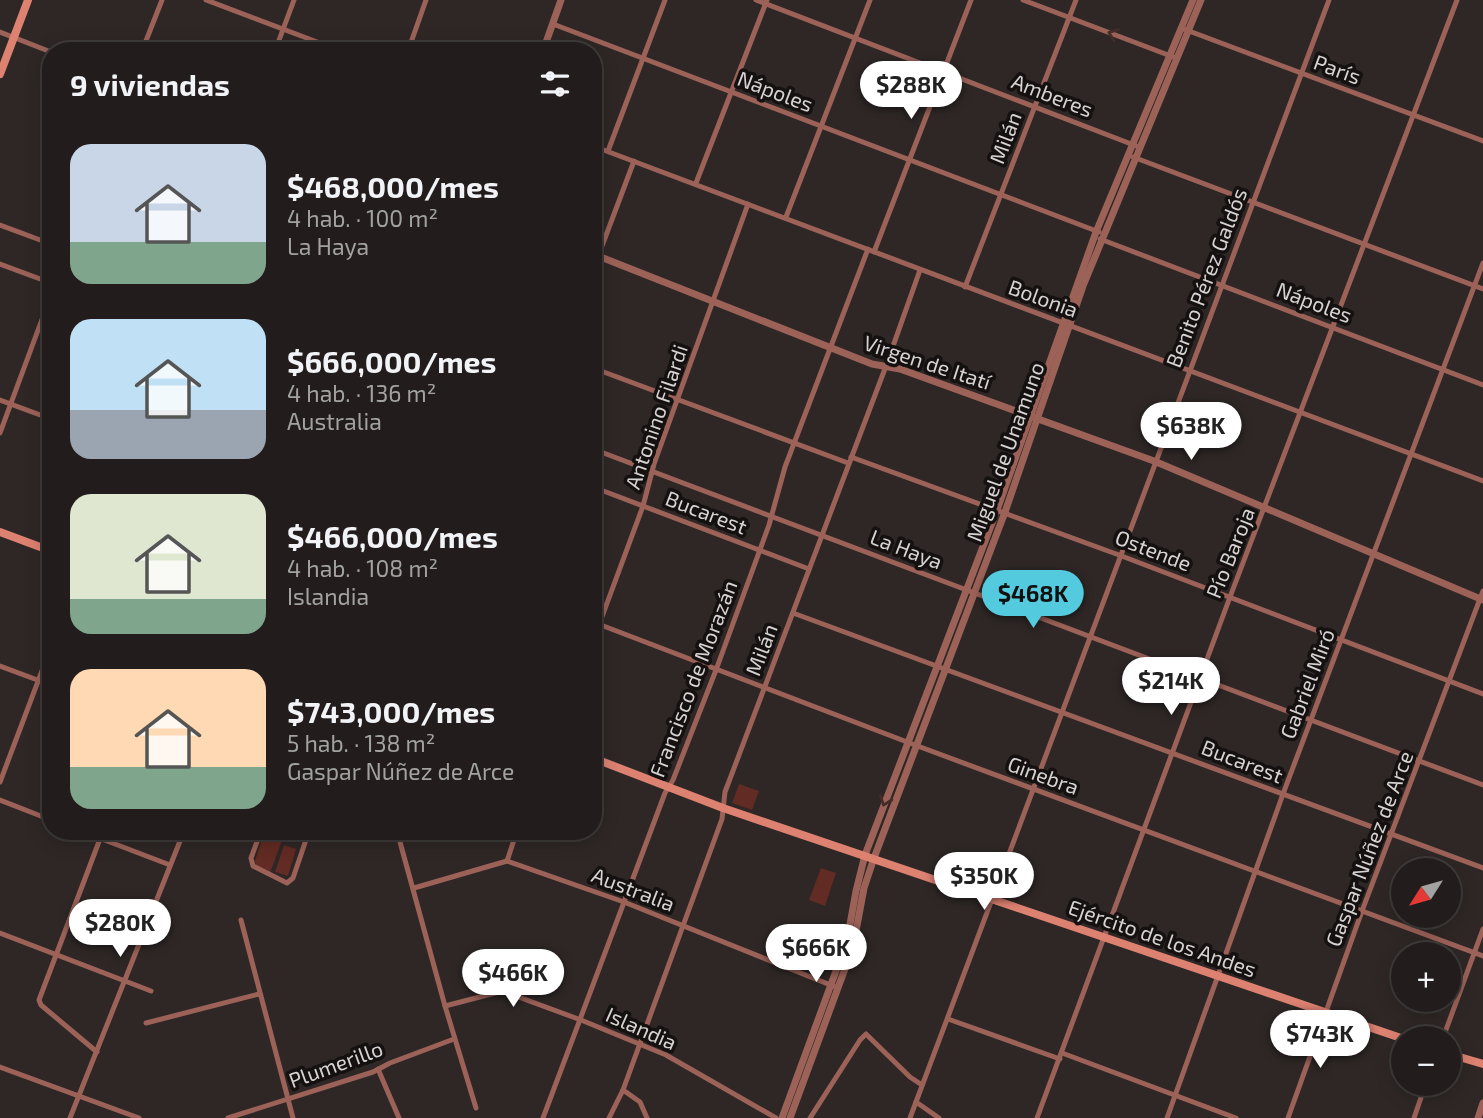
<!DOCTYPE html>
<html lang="es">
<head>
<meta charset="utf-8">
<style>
	body { margin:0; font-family:"Exo 2",sans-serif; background:#2e2a29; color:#f1f3f6; height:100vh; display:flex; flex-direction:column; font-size:26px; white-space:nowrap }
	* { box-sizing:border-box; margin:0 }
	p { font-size:23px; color:#a2a2a3 }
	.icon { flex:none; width:38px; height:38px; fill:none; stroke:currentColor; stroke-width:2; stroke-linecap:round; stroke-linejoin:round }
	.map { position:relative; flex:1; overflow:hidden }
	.panel { position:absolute; left:42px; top:42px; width:560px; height:798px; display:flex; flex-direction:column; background:#221d1c; border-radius:28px; box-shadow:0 4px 18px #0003,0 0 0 2px #3f3b3b }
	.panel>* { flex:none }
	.needle { width:46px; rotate:233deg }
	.buttons { position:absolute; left:1391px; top:858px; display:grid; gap:14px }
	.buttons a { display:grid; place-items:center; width:70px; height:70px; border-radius:50%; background:#221d1c; box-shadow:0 4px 18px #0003,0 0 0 2px #3f3b3b; font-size:35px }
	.price { position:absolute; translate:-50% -60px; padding:0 16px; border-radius:24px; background:#fff; color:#222; font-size:23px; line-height:46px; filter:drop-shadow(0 2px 4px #0008) }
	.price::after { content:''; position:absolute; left:50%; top:42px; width:21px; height:16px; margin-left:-10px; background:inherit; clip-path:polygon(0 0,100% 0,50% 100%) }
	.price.active { background:#54cade; color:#111 }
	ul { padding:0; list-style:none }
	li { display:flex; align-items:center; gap:21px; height:175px; padding:0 28px }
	li span { display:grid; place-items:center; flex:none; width:196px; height:140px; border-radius:21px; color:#555 }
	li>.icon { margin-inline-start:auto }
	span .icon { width:84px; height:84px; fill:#fffc; stroke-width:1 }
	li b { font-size:30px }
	h2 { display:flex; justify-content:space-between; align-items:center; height:84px; padding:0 28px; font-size:30px }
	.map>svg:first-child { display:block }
</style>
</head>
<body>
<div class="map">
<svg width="1483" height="1118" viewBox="0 0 1483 1118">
	<rect width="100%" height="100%" fill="#2e2726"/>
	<g fill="#622b23">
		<path d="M739 784 759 791 752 810 732 803Z"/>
		<path d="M265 831H283L281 843 270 873 256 866 255 861Z"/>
		<path d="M284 845 296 849 288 876 275 872Z"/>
		<path d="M821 868 836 873 825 906 809 900Z"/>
	</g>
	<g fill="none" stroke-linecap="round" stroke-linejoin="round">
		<g stroke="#9c6258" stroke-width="5">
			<path d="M206 0 341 51"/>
			<path d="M756 0 1139 147"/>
			<path d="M1023 0 1176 58"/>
			<path d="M553 24 1099 232"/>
			<path d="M1181 28 1483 141"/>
			<path d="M0 32 51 52"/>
			<path d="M142 51 162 0"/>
			<path d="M275 51 294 0"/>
			<path d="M408 51 426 0"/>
			<path d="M593 146 1483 481"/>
			<path d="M608 151 665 0"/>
			<path d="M1133 157 1483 289"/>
			<path d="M696 183 767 0"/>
			<path d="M786 217 870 0"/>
			<path d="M0 225 51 244"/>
			<path d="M1100 239 1483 385"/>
			<path d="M874 252 971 0"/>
			<path d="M0 264 51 283"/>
			<path d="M593 270 634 161"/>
			<path d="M965 287 1076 0"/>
			<path d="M593 368 848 463"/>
			<path d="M0 400 51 419"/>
			<path d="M0 433 51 295"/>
			<path d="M593 449 1483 785"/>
			<path d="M851 457 1119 555 1483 694"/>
			<path d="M593 487 809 569"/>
			<path d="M793 613 1483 868"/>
			<path d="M593 622 915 745 1483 956"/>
			<path d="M593 641 643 506 654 464 748 204"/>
			<path d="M0 666 51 685"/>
			<path d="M0 782 51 647"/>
			<path d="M0 800 51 820"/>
			<path d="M81 831 170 865"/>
			<path d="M261 831 251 858 253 866 287 883 293 878 309 831"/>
			<path d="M397 831 445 1006 476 1108"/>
			<path d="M507 861 517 831"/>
			<path d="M414 888 507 861 624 902 838 988"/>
			<path d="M241 920 293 1118"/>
			<path d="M0 933 151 991"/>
			<path d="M445 1006 499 992 508 993 581 1020 666 1055 776 1118"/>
			<path d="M948 1019 1060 1059"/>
			<path d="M146 1023 259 994"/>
			<path d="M1443 1038 1483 929"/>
			<path d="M97 1052 41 1005 39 1000 103 831"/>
			<path d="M1062 1053 1236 1118"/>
			<path d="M0 1067 139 1118"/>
			<path d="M378 1069 399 1118"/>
			<path d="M623 1090 640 1102 647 1118"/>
			<path d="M916 1102 939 1118"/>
			<path d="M70 1118 184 831"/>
			<path d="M228 1118 373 1072 390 1063 454 1039"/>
			<path d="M543 1118 665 793 673 780 716 670 769 525 785 467 868 249"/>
			<path d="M609 1118 623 1090 722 819 725 792 886 366 920 270"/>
			<path d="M810 1118 860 1040 866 1034 910 1077 922 1085"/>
			<path d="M910 1118 1329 0"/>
			<path d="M1037 1118 1230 597 1457 0"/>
			<path d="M1167 1118 1283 794 1483 263"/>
			<path d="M1288 1118 1362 911 1483 591"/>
			<path d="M1414 1118 1426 1083"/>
		</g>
		<g stroke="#9c6258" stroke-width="7">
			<path d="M543 51 561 0"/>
			<path d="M593 254 872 364 900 369 1154 461 1483 600"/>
			<path d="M782 1118 847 941 856 891 865 855 997 510 1096 232 1193 0"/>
			<path d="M790 1118 853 947 864 888 874 858 1005 512 1083 286 1201 0"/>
			<path d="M1478 1118 1483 1103"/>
		</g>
		<g stroke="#dd8171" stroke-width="8">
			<path d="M0 74 28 0"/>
			<path d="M0 532 51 551"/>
			<path d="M593 758 723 808 1404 1039"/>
			<path d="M1449 1054 1483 1064"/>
		</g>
	</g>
	<defs><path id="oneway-chevron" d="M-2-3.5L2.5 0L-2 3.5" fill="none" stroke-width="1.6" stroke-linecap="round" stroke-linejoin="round" transform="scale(1.75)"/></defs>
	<g stroke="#442d29">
		<use href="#oneway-chevron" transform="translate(1113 34) rotate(-159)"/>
		<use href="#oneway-chevron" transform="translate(885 801) rotate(110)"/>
	</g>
	<g text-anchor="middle" stroke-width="7" stroke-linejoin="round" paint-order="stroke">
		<g font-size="21" fill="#d7d3d2" stroke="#141110">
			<text transform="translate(1337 70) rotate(20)" y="7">París</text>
			<text transform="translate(775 92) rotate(21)" y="7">Nápoles</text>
			<text transform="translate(1052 96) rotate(21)" y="7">Amberes</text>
			<text transform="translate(1006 138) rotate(-69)" y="7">Milán</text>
			<text transform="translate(1207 278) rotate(-69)" y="7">Benito Pérez Galdós</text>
			<text transform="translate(1043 299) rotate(20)" y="7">Bolonia</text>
			<text transform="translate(1314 303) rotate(21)" y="7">Nápoles</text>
			<text transform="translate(927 363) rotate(18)" y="7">Virgen de Itatí</text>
			<text transform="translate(657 417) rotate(-71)" y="7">Antonino Filardi</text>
			<text transform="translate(1006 452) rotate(-70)" y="7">Miguel de Unamuno</text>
			<text transform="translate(706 513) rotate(21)" y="7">Bucarest</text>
			<text transform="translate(906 550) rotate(21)" y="7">La Haya</text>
			<text transform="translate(1153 551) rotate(21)" y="7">Ostende</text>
			<text transform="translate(1231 553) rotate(-68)" y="7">Pío Baroja</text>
			<text transform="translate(762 650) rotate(-69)" y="7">Milán</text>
			<text transform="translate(694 679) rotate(-69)" y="7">Francisco de Morazán</text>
			<text transform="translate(1308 684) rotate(-69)" y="7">Gabriel Miró</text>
			<text transform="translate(1242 762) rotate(21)" y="7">Bucarest</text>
			<text transform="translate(1043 776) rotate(20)" y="7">Ginebra</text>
			<text transform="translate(1370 849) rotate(-69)" y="7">Gaspar Núñez de Arce</text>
			<text transform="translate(633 890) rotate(21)" y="7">Australia</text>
			<text transform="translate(1162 939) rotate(19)" y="7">Ejército de los Andes</text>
			<text transform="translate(641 1029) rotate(24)" y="7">Islandia</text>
			<text transform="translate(336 1065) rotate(-20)" y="7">Plumerillo</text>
		</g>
	</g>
</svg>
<div class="buttons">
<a><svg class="needle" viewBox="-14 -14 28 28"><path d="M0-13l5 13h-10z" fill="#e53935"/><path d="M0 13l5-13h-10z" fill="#a2a2a3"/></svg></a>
<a>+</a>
<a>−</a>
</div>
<b class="price" style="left:911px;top:121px">$288K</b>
<b class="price" style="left:1191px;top:462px">$638K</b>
<b class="price active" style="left:1033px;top:630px">$468K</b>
<b class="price" style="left:1171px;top:717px">$214K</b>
<b class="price" style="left:984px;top:912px">$350K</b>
<b class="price" style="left:120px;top:959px">$280K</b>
<b class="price" style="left:816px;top:984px">$666K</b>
<b class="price" style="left:513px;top:1009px">$466K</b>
<b class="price" style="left:1320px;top:1070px">$743K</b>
<section class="panel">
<h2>9 viviendas<svg class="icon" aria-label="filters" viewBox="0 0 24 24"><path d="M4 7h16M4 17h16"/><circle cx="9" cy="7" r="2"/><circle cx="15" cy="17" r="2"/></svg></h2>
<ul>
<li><span style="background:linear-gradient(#c9d6e8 70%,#7fa58c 0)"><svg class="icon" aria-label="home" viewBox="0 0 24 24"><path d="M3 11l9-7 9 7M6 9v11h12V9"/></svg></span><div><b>$468,000/mes</b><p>4 hab. · 100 m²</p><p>La Haya</p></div></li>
<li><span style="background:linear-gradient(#bfe0f5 65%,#9aa5b1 0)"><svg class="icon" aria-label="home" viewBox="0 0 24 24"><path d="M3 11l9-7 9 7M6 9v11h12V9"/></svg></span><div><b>$666,000/mes</b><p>4 hab. · 136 m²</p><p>Australia</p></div></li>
<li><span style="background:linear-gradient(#dfe7d0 75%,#7fa58c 0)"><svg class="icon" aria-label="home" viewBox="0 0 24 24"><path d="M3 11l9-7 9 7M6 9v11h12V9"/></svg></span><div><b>$466,000/mes</b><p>4 hab. · 108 m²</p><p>Islandia</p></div></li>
<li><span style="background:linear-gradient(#ffd9b3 70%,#7fa58c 0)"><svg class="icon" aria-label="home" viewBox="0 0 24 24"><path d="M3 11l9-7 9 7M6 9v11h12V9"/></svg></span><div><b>$743,000/mes</b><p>5 hab. · 138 m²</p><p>Gaspar Núñez de Arce</p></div></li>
</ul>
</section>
</div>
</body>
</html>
